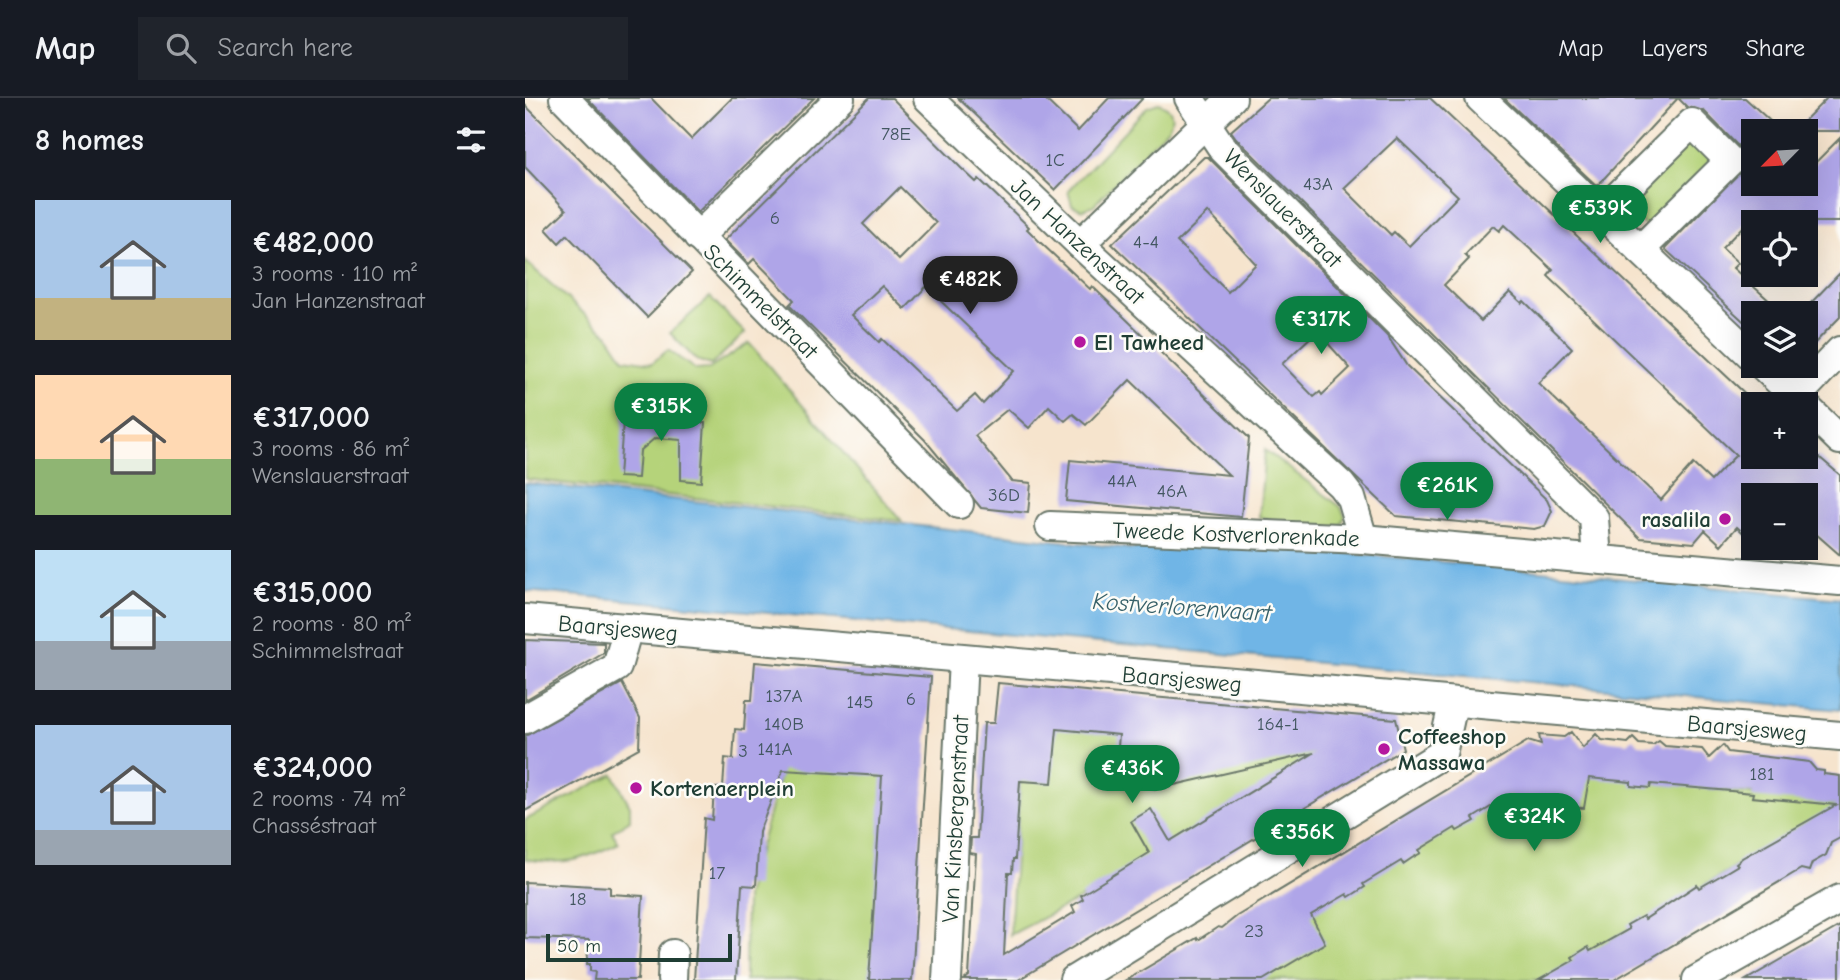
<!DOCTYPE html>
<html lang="en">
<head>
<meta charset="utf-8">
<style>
	body { margin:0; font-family:"Comic Neue",sans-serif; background:#20242c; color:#f1f3f6; height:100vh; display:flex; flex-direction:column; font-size:26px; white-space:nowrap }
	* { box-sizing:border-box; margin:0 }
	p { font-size:23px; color:#9ea1a6 }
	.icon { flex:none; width:38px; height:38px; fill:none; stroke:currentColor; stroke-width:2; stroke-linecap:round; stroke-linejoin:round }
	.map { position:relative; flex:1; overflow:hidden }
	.drawer { display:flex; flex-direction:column; background:#171b24; width:525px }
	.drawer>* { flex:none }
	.needle { width:46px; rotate:246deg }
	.tools { position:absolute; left:1216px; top:21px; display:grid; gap:14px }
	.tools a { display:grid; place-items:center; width:77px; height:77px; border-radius:0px; background:#171b24; box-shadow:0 7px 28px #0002; font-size:35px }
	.scale { position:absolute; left:21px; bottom:18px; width:186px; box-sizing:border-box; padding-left:7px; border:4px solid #1f3d34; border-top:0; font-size:19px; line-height:24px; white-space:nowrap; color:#1f3d34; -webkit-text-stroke:5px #fdfcf7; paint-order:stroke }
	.price { position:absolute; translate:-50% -60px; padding:0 16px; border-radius:24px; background:#0b8043; color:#fff; font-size:23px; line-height:46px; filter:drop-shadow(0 2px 4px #0008) }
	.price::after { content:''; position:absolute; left:50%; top:42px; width:21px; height:16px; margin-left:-10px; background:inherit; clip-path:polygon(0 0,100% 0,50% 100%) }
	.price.current { background:#222; color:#fff }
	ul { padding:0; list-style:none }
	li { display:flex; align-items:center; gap:21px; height:175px; padding:0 35px }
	li span { display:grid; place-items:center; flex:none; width:196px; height:140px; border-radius:0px; color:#555 }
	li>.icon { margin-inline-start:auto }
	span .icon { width:84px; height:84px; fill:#fffc; stroke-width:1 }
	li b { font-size:30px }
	h2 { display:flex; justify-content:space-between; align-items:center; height:84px; padding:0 35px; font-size:30px }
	header { display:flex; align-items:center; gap:42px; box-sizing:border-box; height:98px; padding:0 35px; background:#171b24; border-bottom:2px solid #363941 }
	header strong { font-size:33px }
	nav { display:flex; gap:38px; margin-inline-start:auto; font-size:24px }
	.search { width:490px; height:63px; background:#20242c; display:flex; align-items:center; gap:18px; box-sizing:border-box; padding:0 24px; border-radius:0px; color:#9ea1a6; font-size:26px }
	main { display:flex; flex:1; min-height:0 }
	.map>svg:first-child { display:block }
</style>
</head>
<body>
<header>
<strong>Map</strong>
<div class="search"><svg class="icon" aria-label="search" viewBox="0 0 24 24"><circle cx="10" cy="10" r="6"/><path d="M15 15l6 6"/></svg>Search here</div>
<nav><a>Map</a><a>Layers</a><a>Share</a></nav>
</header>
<main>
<section class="drawer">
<h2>8 homes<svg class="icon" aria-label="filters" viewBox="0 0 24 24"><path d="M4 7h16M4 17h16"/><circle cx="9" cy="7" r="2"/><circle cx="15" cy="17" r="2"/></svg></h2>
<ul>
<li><span style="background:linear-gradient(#a9c7e8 70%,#c2b280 0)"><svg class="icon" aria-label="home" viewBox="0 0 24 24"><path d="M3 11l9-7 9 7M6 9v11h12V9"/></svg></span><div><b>€482,000</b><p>3 rooms · 110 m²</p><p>Jan Hanzenstraat</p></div></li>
<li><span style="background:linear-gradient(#ffd9b3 60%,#8fb573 0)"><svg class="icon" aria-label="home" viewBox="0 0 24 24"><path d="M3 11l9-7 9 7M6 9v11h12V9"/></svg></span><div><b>€317,000</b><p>3 rooms · 86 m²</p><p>Wenslauerstraat</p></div></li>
<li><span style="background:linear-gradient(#bfe0f5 65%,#9aa5b1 0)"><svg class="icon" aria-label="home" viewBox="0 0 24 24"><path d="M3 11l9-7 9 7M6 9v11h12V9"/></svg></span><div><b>€315,000</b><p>2 rooms · 80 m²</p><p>Schimmelstraat</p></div></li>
<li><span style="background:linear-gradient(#a9c7e8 75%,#9aa5b1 0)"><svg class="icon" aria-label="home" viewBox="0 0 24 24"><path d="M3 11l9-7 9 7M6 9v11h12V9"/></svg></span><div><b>€324,000</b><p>2 rooms · 74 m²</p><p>Chasséstraat</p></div></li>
</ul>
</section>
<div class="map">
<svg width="1315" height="882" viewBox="0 0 1315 882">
	<rect width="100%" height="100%" fill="#fdfcf7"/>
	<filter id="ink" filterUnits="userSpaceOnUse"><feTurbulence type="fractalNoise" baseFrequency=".0143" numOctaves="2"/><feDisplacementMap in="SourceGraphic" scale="14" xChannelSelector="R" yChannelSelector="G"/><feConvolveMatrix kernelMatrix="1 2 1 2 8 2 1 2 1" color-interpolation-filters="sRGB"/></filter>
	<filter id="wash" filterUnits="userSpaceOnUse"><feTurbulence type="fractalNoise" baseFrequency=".00686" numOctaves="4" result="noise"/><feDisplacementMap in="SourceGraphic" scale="28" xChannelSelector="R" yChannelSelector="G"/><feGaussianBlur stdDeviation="1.57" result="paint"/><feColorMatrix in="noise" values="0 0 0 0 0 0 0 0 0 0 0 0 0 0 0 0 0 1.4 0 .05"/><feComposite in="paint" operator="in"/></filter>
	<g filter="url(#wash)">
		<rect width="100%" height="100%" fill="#f6e4cd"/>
		<g fill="#b5d37a" stroke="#6a8857" stroke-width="2">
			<path d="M633 5C647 9 650 19 643 30L569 107 557 112 547 107 543 93 622 9Z"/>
			<path d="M1165 18 1211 63 1134 141 1088 97Z"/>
			<path d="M0 163 83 237 99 261 127 265 143 252 171 272 184 271 224 245 377 423 0 381Z"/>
			<path d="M185 199 220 235 186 267 171 262 145 235Z"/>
			<path d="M740 352 816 409 820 418 817 426C802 435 753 422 734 419Z"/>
			<path d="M274 610 372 629 369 882H220L221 798Z"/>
			<path d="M499 623 857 644 485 837Z"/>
			<path d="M1020 670 1315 707 1018 882H671Z"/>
			<path d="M88 676 105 708V722L87 734 94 745C57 762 41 768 0 761V722Z"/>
		</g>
		<path fill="#70b5e6" stroke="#48798d" stroke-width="2" d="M0 385 608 451 672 441 1315 501V612L0 493Z"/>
		<g id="blocks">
			<g fill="#afa5e8" fill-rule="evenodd">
				<path d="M62 0H126L166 41 207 0H289L173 114Z"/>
				<path d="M344 0H367L436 70 451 84 454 81 504 129 502 131 516 145 565 191 567 188 724 340 716 419 541 403 545 362 704 377 605 282 561 327 548 316 540 323 524 308 504 330 483 311 450 338 487 383 506 385 503 415 456 410 400 342 264 207 269 202 229 161 224 166 200 142ZM375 89 411 125 374 162 338 126ZM357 188 380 211 401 189 489 273 458 306 450 297 432 313 357 241 354 244 326 217Z"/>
				<path d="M433 0H519L553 33 584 0H618L530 92Z"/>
				<path d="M743 0H905L1228 303V359H1294L1315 377V457L1291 436 1281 447V397H1228V444L1212 429 1196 447 1180 432 1169 445 1115 440 711 40 706 33ZM872 40 933 98 884 148 869 134 866 137 819 90ZM979 127 1028 172 1023 178 1211 357 1186 383 1168 366 1136 402 1013 285 1047 250 999 203 997 205 985 194 956 223 919 187 944 161 940 157 968 128 974 133Z"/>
				<path d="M979 0H1220L1256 33H1228V86H1281V74L1315 40V124H1232L1227 119 1197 150 1213 165 1208 170 1258 215H1228V232L1140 151 1221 68 1217 52 1179 13 1162 9 1153 0 1072 88Z"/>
				<path d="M1302 0H1315V33H1269Z"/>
				<path d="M0 7 167 174 122 219 42 137 34 145 21 131 41 112 0 69Z"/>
				<path d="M679 59H683L863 239 882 268 1022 402 1027 413 1020 428 1009 431 871 418 587 146ZM683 114 731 166 703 194 652 144ZM789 236 797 245 800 242 825 270 797 297 795 294 789 299 757 266Z"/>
				<path d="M1315 175V219L1281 254V210Z"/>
				<path d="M99 309 117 310V321L180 325 176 384 156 382V342L130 340 115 353 113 380 94 379Z"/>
				<path d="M0 542 79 545V555L0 602Z"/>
				<path d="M230 564 406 579 387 882H344L357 678 258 672 234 734 231 788 217 787 211 882H169L179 720 187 722 189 690H198L200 660 208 661 210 631 219 632 221 602H227Z"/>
				<path d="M97 585 115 620 114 650 0 713V638Z"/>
				<path d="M473 585 871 621 878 651 493 882H439L444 878 450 773 451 756 445 755 446 740H452L459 625H469ZM532 631 594 637 590 684 632 691 789 655 645 743 626 711 606 723 624 755 556 797 558 801 547 808 550 814 479 857 483 775H487L488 761H490L495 683 527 685Z"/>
				<path d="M1046 634 1058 650 1071 636 1077 642 1103 645 1108 640 1114 646 1128 647 1134 643 1140 648 1177 651 1184 660 1198 647 1203 654 1284 664 1291 672 1299 673V676L1315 678V740L1306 745 1301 757 1287 765 1284 773 1276 771 1089 882H1014L1049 862 1047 859 1063 849 1065 853 1104 831 1102 827 1118 818 1120 821 1172 787 1174 790 1193 779 1213 767 1211 765 1217 760 1311 707 1227 699 1228 695 1126 686 1125 690 1106 688V684L1064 680 1059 710 1030 708 1003 723 985 697 948 720 950 723 932 733 930 730 894 752 896 755 887 760 878 766 876 763 838 786 840 789 824 799 822 796 786 817 800 845 738 882H601L672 840 673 842 693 829 697 830 712 818 1003 643 1016 647 1014 637 1039 639Z"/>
				<path d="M0 784 85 789V796L118 798 113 882H69L70 874 65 873V866H62L64 842 0 840Z"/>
				<path d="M1315 828V882H1221L1259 860Z"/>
			</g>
		</g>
	</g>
	<g filter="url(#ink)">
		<use href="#blocks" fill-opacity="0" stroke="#6a776a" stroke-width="2"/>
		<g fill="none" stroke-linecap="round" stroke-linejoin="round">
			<g stroke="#6a776a" stroke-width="32">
				<g id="street">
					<path d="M39 0 434 406"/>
					<path d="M403 0 555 146 816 387 826 400 838 441"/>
					<path d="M664 0 698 51 1069 420 1072 461"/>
					<path d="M955 0 1228 259"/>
					<path d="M1077 114 1167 25 1205 63 1115 152"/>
					<path d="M173 139 315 0"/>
					<path d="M555 146 707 0"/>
					<path d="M1238 268 1278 306"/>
					<path d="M1271 299 1315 253"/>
					<path d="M1281 309 1315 342"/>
					<path d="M525 428 838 441 1315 483"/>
					<path d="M0 521 1315 638"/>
					<path d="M0 621 92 569 103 530"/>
					<path d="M147 882 148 856"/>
					<path d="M422 882 438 561"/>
					<path d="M549 882 917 656 928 606"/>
					<path d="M1172 882 1315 801"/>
				</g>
			</g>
			<use href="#street" stroke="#fff" stroke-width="28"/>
		</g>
	</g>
	<g fill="#b5179e" stroke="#fdfcf7" stroke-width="2.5">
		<circle cx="555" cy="244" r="7"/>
		<circle cx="1200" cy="421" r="7"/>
		<circle cx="859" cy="651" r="7"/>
		<circle cx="111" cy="690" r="7"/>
	</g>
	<g text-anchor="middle" stroke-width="5" stroke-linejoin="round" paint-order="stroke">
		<g font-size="19" fill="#435761">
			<text x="371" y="42">78E</text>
			<text x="530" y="68">1C</text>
			<text x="793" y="92">43A</text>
			<text x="250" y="126">6</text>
			<text x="621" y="150">4-4</text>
			<text x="597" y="389">44A</text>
			<text x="647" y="399">46A</text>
			<text x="479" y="403">36D</text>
			<text x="259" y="604">137A</text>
			<text x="386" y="607">6</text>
			<text x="335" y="610">145</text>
			<text x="259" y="632">140B</text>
			<text x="753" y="632">164-1</text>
			<text x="250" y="657">141A</text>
			<text x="218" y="659">3</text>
			<text x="1237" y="682">181</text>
			<text x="192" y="781">17</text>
			<text x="53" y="807">18</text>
			<text x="729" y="839">23</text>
		</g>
		<g font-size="23" fill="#1f3d34" stroke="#fdfcf7">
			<text transform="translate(758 110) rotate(45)" y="8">Wenslauerstraat</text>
			<text transform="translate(553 143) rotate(43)" y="8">Jan Hanzenstraat</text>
			<text transform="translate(236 203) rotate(45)" y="8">Schimmelstraat</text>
			<text transform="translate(711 436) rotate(2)" y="8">Tweede Kostverlorenkade</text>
			<text transform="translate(93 530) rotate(5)" y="8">Baarsjesweg</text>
			<text transform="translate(657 581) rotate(5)" y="8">Baarsjesweg</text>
			<text transform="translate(1222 630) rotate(5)" y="8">Baarsjesweg</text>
			<text transform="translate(430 721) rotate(-87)" y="8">Van Kinsbergenstraat</text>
		</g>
		<g font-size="23" font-weight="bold" fill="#1f3d34" stroke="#fdfcf7" text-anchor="start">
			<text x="569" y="252">El Tawheed</text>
			<text x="1186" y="429" text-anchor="end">rasalila</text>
			<text x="873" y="646">Coffeeshop<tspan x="873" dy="26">Massawa</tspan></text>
			<text x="125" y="698">Kortenaerplein</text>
		</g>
		<g font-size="24" font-style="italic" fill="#376169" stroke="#fdfcf7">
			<text transform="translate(657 509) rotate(4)" y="8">Kostverlorenvaart</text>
		</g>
	</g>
</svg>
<div class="tools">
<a><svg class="needle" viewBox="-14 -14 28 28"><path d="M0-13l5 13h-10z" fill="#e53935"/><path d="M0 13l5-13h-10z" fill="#9ea1a6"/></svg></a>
<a><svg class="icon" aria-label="locate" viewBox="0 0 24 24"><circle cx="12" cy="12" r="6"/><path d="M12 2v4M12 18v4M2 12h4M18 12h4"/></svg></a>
<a><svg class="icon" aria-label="layers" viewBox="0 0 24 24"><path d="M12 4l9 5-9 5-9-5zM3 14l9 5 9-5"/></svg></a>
<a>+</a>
<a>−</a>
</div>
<div class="scale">50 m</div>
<b class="price" style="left:1075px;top:147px">€539K</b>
<b class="price current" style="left:445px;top:218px">€482K</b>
<b class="price" style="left:796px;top:258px">€317K</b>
<b class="price" style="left:136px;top:345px">€315K</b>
<b class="price" style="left:922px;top:424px">€261K</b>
<b class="price" style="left:607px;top:707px">€436K</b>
<b class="price" style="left:1009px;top:755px">€324K</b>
<b class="price" style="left:777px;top:771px">€356K</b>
</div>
</main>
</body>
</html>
